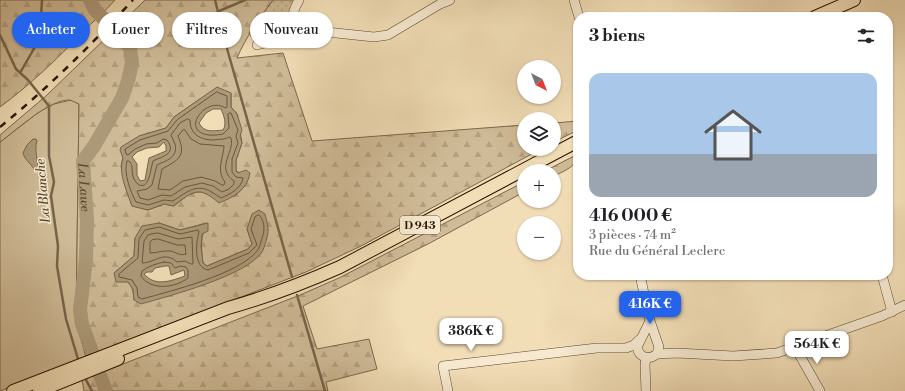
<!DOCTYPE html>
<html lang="fr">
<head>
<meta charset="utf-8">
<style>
	body { margin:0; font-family:"Libre Bodoni",serif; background:#f6f6f6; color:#202124; height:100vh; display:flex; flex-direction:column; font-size:15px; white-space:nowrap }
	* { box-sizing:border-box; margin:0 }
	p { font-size:13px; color:#757577 }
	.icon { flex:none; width:22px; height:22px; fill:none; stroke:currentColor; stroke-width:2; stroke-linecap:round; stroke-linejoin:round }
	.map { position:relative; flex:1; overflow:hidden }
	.side { position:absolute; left:573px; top:12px; width:320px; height:268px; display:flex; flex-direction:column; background:#fff; border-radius:16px; box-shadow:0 1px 3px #0004 }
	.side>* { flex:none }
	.hud { position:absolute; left:12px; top:12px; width:380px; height:36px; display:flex; gap:8px }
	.needle { width:26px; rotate:138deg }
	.fabs { position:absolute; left:517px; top:60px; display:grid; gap:8px }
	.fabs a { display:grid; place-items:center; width:44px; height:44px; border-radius:50%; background:#fff; box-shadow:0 1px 3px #0004; font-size:20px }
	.price { position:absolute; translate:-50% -34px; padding:0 9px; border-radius:8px; background:#fff; color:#222; font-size:13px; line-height:26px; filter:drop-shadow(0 1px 2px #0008) }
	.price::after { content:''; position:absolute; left:50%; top:24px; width:12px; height:9px; margin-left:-6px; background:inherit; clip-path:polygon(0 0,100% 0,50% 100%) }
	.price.current { background:#2563eb; color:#fff }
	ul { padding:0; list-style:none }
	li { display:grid; align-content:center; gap:8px; height:212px; padding:0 16px }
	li+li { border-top:1px solid #e0e0e0 }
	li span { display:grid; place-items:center; height:124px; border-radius:12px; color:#555 }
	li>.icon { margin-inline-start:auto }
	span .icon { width:72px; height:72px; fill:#fffc; stroke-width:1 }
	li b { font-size:17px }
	h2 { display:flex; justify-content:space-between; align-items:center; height:48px; padding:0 16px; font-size:17px }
	.pill { padding:0 14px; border-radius:18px; background:#fff; box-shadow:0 1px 3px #0004; font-size:14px; line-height:36px }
	.pill.current { background:#2563eb; color:#fff }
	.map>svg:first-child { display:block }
</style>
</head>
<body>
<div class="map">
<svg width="905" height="391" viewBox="0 0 905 391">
	<defs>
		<pattern id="forest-firs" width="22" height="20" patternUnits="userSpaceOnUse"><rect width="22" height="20" fill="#cfbb97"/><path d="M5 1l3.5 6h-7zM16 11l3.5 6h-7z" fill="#b2a080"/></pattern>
		<pattern id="park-dots" width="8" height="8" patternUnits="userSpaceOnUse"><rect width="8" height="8" fill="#cfbb97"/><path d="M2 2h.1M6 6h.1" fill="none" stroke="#b2a080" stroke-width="1.8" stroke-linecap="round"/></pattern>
	</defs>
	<rect width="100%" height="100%" fill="#f1ddb6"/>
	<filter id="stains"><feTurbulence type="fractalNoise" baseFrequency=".005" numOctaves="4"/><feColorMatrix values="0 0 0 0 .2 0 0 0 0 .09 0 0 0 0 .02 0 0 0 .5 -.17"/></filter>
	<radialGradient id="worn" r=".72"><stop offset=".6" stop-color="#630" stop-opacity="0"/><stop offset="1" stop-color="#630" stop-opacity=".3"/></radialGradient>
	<path fill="#cfbb97" stroke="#7b684c" d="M71 100 79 104 76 321 86 357 0 391V142L39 112 54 104Z"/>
	<g fill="url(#forest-firs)" stroke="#7b684c" fill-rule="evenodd">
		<path d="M0 0H115C105 12 93 21 82 33 57 59 30 85 0 107Z"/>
		<path d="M145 0H273C259 19 246 37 237 58L283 53 312 141 524 125V149H541L361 246 306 272 86 357 76 321 79 104C76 103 73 101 70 100 49 99 17 130 0 142V135L47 95ZM231 93V107L237 114 242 143 236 160V171L249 177 243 188 235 196 209 195 202 192H197L188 195 174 206 164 204 148 210 132 206 126 189 121 166 123 158 139 136 166 128 174 117 200 99ZM159 223 180 230 207 223C200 238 201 246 203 263L207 266 248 249 252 244 247 229 262 252 134 300C133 282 127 282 114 273L134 256 135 238Z"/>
		<path d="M578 121V130L554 142V123Z"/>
		<path d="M578 154C578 166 564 171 554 176V171H545Z"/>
		<path d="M524 182V192L428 244 303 306 317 349 369 339 377 369 326 382 328 391H84L82 380 300 295 339 278Z"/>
	</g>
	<path fill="url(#park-dots)" stroke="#7b684c" d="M273 0H299L282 38 257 45 249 33Z"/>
	<g fill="#ac9978" stroke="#776448" fill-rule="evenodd">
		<path d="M217 87 231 93V107L237 114 242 130 240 136 242 143 236 160V171L238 173 246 170 250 173C247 190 234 197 219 203 198 185 194 191 173 206L164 204 148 210 132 206C127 191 118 174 123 158L120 150 121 147 139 136 166 128 174 117ZM213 109H221C224 116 227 124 223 130 213 131 204 133 199 123L206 113ZM164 142 166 146V151L149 158 145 180 140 181 137 175V164L132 157 137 152 147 148 159 147Z"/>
		<path d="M33 139H36L37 141C34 150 38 160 38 170L35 171C32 164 25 161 23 153L27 145Z"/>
		<path d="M259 210 265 214C266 219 268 224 268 229 269 233 264 249 262 252 246 276 169 296 141 304L134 300 133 289 128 282H116L114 273 134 256 135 238 142 226 159 223 180 230 208 223V231L202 234 201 246 203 263 207 266 248 249 252 244 247 229 252 214ZM165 266H169L171 275 184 270 185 276C171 281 155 287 144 274L147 272H152L155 268Z"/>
	</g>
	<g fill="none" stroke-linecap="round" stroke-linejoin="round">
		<g stroke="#6a573c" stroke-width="1">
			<path d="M217 92 227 96V107L225 108C208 96 182 127 204 134 210 136 218 135 223 134L229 128 228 114 229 113H231L238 130 236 136 238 143 232 159V172L236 177 243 178C241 189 230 194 221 198 217 196 214 193 210 191 196 183 184 194 173 201L164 200 148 205 136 202C131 193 123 172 127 161H129C134 166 131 170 133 176 133 178 136 183 138 184 149 192 151 167 153 161 163 156 177 154 167 140L163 139 157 143 146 144 135 149 128 155 126 154 125 149 140 140 168 131 177 120Z"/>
			<path d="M188 119 190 120C190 135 201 140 214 140 219 139 224 140 229 137L231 138C235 152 215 168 234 181V184L229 189 222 192 213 186 202 183 185 187 171 196 162 195 148 200 140 198 137 191 147 189 152 185 157 165C167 160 178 158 175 144 174 141 172 138 171 135L180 123Z"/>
			<path d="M185 130 191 139 200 144 224 146C223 159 216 170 225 182L224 185H222L215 181 201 177 183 181 170 190 158 189 162 169C178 160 187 157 178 136L183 130Z"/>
			<path d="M259 215C264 219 265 229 263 235 261 240 260 248 257 251 239 274 171 291 142 299L138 297 137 288 132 280 119 277V274L138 258 139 239 145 230 159 227 180 234 198 230 199 232C196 243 193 267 208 270L249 253 257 245 251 229 255 217Z"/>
			<path d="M158 233 178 239 192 237 193 264H191L185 261 177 262C164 250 155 263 142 263L144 241 148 235Z"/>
			<path d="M158 239 177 245H185L186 254C180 256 177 253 171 251 164 250 157 253 150 253V242L152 240Z"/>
			<path d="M164 262 171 263 175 268 180 266 186 267 188 270V278C175 288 151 291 141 276L142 271C148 266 156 264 164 262Z"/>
		</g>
		<g stroke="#776448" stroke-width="2.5">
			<path d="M215 0 228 52 292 277"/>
			<path d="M219 11 245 0"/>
			<path d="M0 35 16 69 28 80 49 106V156L54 182 51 196 58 246 57 266 66 319 78 359"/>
			<path d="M20 73 36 45 40 33 42 0"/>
			<path d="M297 295 325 391"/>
			<path d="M85 378 92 391"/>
		</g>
		<g stroke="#ac9978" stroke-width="14">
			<path id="s1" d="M90 0 95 10 113 28 130 48 132 63 128 81 122 98 94 146 83 161 87 220 86 259 80 310 82 324 92 352"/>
			<path d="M99 373 106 391"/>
		</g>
		<g stroke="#5a472e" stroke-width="10">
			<g id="minor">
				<path d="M574 0 579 17"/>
				<path d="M289 37C290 24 292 11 299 0"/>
				<path d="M257 45 289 37 317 31 374 37 388 35 440 4 450 0"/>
				<path d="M640 275 650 321 659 347 657 354C648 361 639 357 637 347L650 321"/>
				<path d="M882 275 892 312"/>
				<path d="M795 347 820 391"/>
				<path d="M657 354 677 353 733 356 777 353 882 316 905 305"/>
				<path d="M448 391 443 366 597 348H626L634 345 639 340"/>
				<path d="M646 391 645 365 646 358"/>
			</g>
		</g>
		<g stroke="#271501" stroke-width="14">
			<g id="major">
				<path d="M815 17 854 0"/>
				<path d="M13 391 228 308C267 297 304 283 340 267L578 141"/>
				<path d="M39 391 118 359"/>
			</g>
		</g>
		<use href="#minor" stroke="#f6e9d0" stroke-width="9"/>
		<use href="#major" stroke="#f1ddb6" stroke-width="12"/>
		<path stroke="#271501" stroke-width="2.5" stroke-dasharray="7 7" stroke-linecap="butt" d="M0 127C48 88 91 45 133 0"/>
	</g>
	<g text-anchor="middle" stroke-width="3" stroke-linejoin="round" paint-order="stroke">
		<rect fill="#f6e9d0" stroke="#65553f" stroke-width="1" x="400" y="216" width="40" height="18" rx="3"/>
		<g font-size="11" font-weight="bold" fill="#271501">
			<text x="420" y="229">D 943</text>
		</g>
		<g font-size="13" font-style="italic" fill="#5c4a31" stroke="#f6e9d0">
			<text dy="5" stroke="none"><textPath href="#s1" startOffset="215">La Lawe</textPath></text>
			<text transform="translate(42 191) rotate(-95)" y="5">La Blanche</text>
		</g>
	</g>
	<rect width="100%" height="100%" filter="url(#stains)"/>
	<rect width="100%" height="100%" fill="url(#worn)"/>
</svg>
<div class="fabs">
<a><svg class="needle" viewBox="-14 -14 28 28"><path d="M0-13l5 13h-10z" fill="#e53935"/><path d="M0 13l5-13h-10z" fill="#757577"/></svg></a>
<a><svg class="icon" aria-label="layers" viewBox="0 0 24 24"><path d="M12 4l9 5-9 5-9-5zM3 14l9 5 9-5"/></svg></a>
<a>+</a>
<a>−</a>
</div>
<b class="price current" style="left:650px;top:325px">416K €</b>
<b class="price" style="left:471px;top:352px">386K €</b>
<b class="price" style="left:817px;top:365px">564K €</b>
<div class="hud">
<a class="pill current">Acheter</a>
<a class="pill">Louer</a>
<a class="pill">Filtres</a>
<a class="pill">Nouveau</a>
</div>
<section class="side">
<h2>3 biens<svg class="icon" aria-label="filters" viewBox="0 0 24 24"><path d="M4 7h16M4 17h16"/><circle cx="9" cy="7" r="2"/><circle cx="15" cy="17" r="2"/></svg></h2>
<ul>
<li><span style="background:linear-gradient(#a9c7e8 65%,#9aa5b1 0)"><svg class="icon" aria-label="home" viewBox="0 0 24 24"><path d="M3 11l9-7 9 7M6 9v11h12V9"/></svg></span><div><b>416 000 €</b><p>3 pièces · 74 m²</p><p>Rue du Général Leclerc</p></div></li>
</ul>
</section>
</div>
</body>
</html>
